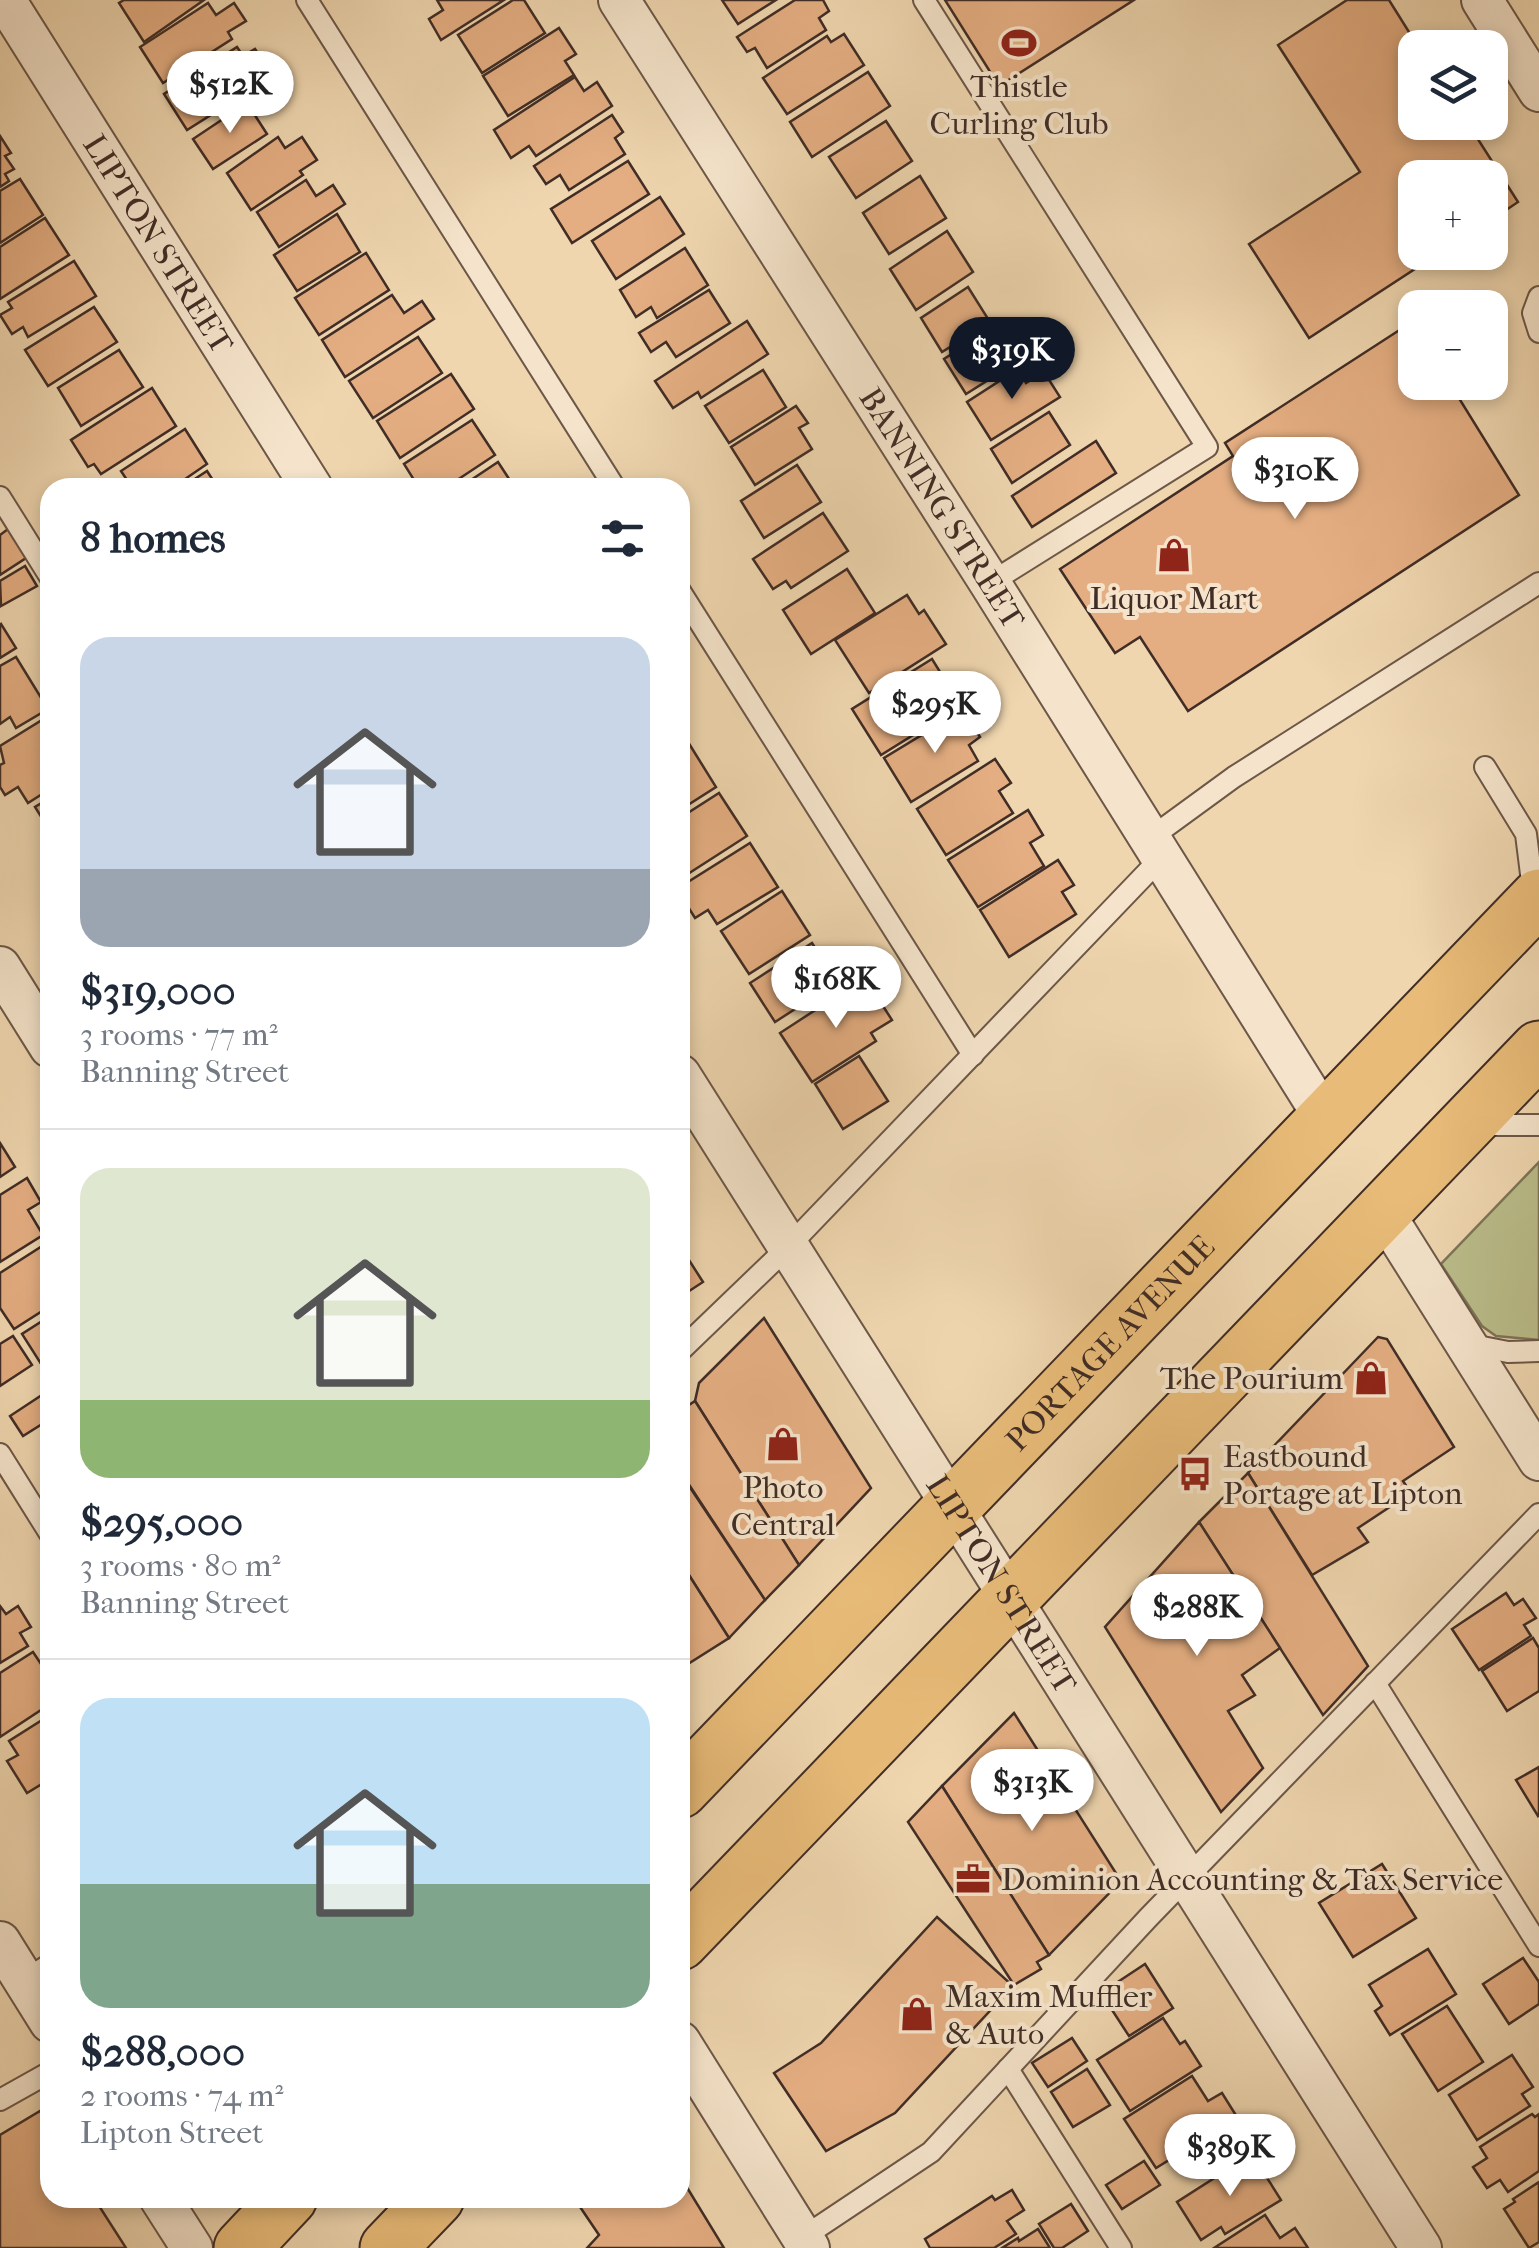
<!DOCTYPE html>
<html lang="en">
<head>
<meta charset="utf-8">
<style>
	body { margin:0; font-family:"IM FELL French Canon",serif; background:#f6f6f7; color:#1f2937; height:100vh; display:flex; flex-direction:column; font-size:38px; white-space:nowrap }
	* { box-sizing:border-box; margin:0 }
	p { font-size:32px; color:#747a83 }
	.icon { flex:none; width:55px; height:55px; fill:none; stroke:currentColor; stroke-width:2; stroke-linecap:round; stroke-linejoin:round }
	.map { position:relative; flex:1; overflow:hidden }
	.panel { position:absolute; left:40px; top:478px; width:650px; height:1730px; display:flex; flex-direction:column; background:#fff; border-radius:30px; box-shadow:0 5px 15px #0003 }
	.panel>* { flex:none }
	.fabs { position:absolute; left:1398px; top:30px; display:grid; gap:20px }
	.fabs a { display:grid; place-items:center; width:110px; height:110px; border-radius:20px; background:#fff; box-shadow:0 5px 15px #0003; font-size:50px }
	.price { position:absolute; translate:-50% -85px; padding:0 22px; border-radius:35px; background:#fff; color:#222; font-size:32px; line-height:65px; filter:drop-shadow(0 2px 5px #0008) }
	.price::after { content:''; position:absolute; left:50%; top:60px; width:30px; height:22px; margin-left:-15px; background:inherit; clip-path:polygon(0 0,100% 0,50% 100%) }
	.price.selected { background:#111827; color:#fff }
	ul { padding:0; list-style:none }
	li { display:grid; align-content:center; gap:20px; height:530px; padding:0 40px }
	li+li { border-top:2px solid #e0e1e3 }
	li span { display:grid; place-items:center; height:310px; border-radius:30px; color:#555 }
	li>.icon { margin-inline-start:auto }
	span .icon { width:180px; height:180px; fill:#fffc; stroke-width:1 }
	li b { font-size:42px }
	h2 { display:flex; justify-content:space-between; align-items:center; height:120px; padding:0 40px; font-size:42px }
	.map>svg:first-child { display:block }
</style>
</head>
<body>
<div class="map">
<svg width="1539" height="2248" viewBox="0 0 1539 2248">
	<rect width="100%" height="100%" fill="#efd6af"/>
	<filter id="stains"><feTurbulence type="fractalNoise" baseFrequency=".002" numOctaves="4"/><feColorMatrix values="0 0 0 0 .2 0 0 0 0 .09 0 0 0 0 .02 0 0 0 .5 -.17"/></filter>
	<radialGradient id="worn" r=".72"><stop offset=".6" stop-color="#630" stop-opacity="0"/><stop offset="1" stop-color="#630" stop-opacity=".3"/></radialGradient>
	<path fill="#babd8a" stroke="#7d7558" stroke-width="2.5" d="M1539 1162V1340L1496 1336 1482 1326 1441 1264Z"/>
	<g fill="#e4ae82" stroke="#402d26" stroke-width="2.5">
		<path d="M124 0H204L144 42 119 3Z"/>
		<path d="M437 0H504L441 40 429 19 443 10Z"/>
		<path d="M513 0H524L545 33 482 73 458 35Z"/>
		<path d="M722 0H776L738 24Z"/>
		<path d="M795 0H823L829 11 819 18 826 30 767 68 755 48 747 52 737 37Z"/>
		<path d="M945 0H1134L999 86Z"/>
		<path d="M1347 0H1389L1419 48H1415V122H1467L1518 202 1490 221V178H1415V252H1441L1309 338 1249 244 1360 172 1278 45Z"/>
		<path d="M208 3 216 15 234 3 246 21 228 32 232 39 163 83 140 47Z"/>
		<path d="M559 28 576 54 565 61 574 75 508 116 483 76Z"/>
		<path d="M844 34 864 65 787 114 763 78 827 36 831 42Z"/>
		<path d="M237 47 243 56 255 49 267 67 254 75 260 84 187 130 164 94Z"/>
		<path d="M868 72 890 106 812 157 790 122Z"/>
		<path d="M575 77 584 91 597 82 612 106 536 156 529 146 511 158 494 130Z"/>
		<path d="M247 103 267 134 213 169 193 139Z"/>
		<path d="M612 115 623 132 615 138 625 154 569 190 560 175 546 184 534 166Z"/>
		<path d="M886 121 912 161 856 198 829 157Z"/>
		<path d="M0 136 11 153 5 156 14 169 5 174 9 181 0 187Z"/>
		<path d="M278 137 285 148 302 137 317 160 300 171 303 175 251 210 227 173Z"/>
		<path d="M628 161 649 194 572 243 551 209Z"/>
		<path d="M920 176 946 218 889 254 863 213Z"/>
		<path d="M20 179 43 215 0 243V191Z"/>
		<path d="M306 180 316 196 333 185 345 204 279 247 257 212Z"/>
		<path d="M660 197 684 234 616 279 592 241Z"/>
		<path d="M337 214 360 252 297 291 274 255Z"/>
		<path d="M45 218 69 255 0 299V247Z"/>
		<path d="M947 231 973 272 916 310 890 269Z"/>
		<path d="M685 248 708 285 657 318 651 307 636 317 620 290Z"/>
		<path d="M366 253 389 290 319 335 295 298Z"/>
		<path d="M74 261 96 296 28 337 23 327 12 334 0 315 12 308 8 302Z"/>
		<path d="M968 287 990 322 942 352 921 318Z"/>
		<path d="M709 290 730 323 676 357 666 342 651 352 639 333Z"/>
		<path d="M392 295 404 313 422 301 434 319 345 377 322 340Z"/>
		<path d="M94 307 117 342 48 386 25 350Z"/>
		<path d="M1415 320V382H1449L1519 495 1188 711 1140 637 1115 653 1060 569 1233 456 1225 443Z"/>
		<path d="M747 321 768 354 701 398 698 392 673 408 655 381Z"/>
		<path d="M998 325 1020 360 966 394 944 359Z"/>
		<path d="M418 337 442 373 373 418 349 381Z"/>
		<path d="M119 350 143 387 81 426 58 388Z"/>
		<path d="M1018 369 1026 383 1044 372 1060 397 991 440 967 402Z"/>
		<path d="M763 370 786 407 729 443 705 406Z"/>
		<path d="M451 374 474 409 400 458 377 421Z"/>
		<path d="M152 388 176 426 101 474 94 464 88 467 71 440Z"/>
		<path d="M796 406 808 423 799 428 812 449 755 485 731 447Z"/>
		<path d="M1049 412 1070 445 1012 483 991 449Z"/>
		<path d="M472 420 495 455 445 488H419L404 464Z"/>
		<path d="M185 429 207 464 172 488H123L129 483 121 471Z"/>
		<path d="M1096 441 1116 473 1032 527 1012 496Z"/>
		<path d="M498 462 515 488H459Z"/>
		<path d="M797 465 821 502 764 538 741 501Z"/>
		<path d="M207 471 218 488H181Z"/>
		<path d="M823 513 848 551 791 588 786 581 773 589 753 559Z"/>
		<path d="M8 529 26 558 0 575V535Z"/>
		<path d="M25 566 37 586 1 606 0 581Z"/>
		<path d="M847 569 875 613 811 654 783 610Z"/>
		<path d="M907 595 919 614 924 610 946 644 869 693 835 640Z"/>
		<path d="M1 624 16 648 0 658V625Z"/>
		<path d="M16 657 48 709 16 728 10 717 0 724V666Z"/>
		<path d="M932 659 950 688 939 695 950 712 881 755 852 709Z"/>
		<path d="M963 710 980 737 969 745 978 761 911 802 884 758Z"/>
		<path d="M42 720 50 732V789L28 803 18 787 5 795 0 787V765L4 763 0 746Z"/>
		<path d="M688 742 716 787 680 810V747Z"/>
		<path d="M995 759 1011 783 999 791 1013 813 946 855 917 809Z"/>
		<path d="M719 793 747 836 680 879V818Z"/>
		<path d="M50 798V831L35 807Z"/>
		<path d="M1028 810 1043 835 1030 843 1044 866 978 907 948 860Z"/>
		<path d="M750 843 778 887 717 924 708 910 695 918 680 894V887Z"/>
		<path d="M1058 860 1074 885 1062 892 1076 914 1009 957 980 910Z"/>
		<path d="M782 891 810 935 749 974 721 931Z"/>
		<path d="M812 943 837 982 775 1022 750 983Z"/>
		<path d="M868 983 892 1020 871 1033 876 1041 812 1082 780 1033 843 992 846 997Z"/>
		<path d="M859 1056 888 1101 843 1129 815 1084Z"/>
		<path d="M0 1143 15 1167 0 1177Z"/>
		<path d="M27 1178 41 1202 28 1210 43 1235 0 1262V1195Z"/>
		<path d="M50 1241V1306L14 1329 0 1308V1273Z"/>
		<path d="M680 1246 703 1282 680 1297Z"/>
		<path d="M50 1316V1378L22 1334Z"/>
		<path d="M764 1318 871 1488 799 1565 695 1401 699 1383Z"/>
		<path d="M13 1336 32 1365 0 1386V1344Z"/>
		<path d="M1378 1337 1387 1339 1454 1447 1403 1481 1411 1493 1358 1528 1368 1542 1312 1575 1248 1473Z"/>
		<path d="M48 1391 50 1419 23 1436 10 1416Z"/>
		<path d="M695 1401 799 1565 765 1600 680 1471V1411Z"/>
		<path d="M1248 1473 1368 1666 1323 1715 1199 1522Z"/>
		<path d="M681 1474 765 1600 729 1638 680 1561Z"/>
		<path d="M1199 1522 1280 1648 1242 1675 1255 1695 1228 1711 1263 1768 1221 1812 1105 1627Z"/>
		<path d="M680 1561 729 1638 680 1669Z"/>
		<path d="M1506 1593 1514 1605 1523 1599 1536 1618 1524 1625 1531 1636 1479 1670 1452 1629Z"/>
		<path d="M0 1606 6 1614 18 1606 31 1627 20 1633 28 1646 0 1663Z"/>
		<path d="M1533 1638 1539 1648V1691L1507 1711 1482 1671Z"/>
		<path d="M33 1652 47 1673 50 1671V1704L0 1737V1673Z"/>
		<path d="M1014 1713 1121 1881 1049 1955 942 1786Z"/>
		<path d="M50 1715V1779L27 1793 7 1761 18 1755 9 1741Z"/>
		<path d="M1539 1767V1815L1538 1816 1516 1780Z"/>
		<path d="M942 1786 1049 1955 1037 1962 1041 1969 1014 1985 908 1822Z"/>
		<path d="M1382 1864 1416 1918 1353 1957 1319 1903Z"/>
		<path d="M937 1917 1013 1986 895 2113 826 2151 774 2073 821 2043Z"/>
		<path d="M1428 1949 1456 1994 1390 2035 1375 2011 1382 2006 1369 1985Z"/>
		<path d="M1523 1958 1539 1982V2004L1509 2024 1483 1984Z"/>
		<path d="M1145 1964 1173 2008 1129 2036 1101 1993Z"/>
		<path d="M1447 2006 1483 2062 1438 2091 1402 2034Z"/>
		<path d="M1163 2018 1180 2044 1185 2041 1201 2066 1130 2111 1097 2060Z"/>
		<path d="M1072 2038 1087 2061 1048 2087 1032 2063Z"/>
		<path d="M1512 2055 1533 2087 1522 2094 1530 2106 1477 2140 1449 2095Z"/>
		<path d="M1087 2069 1110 2105 1073 2127 1051 2092Z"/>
		<path d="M1192 2076 1208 2101 1222 2093 1237 2117 1224 2127 1229 2135 1213 2144 1208 2136 1156 2168 1124 2119Z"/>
		<path d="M40 2111 50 2128V2198H94L126 2248H0V2135Z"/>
		<path d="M1532 2114 1535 2117 1539 2114V2171L1508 2192 1500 2180 1487 2188 1473 2167 1487 2158 1480 2147Z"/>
		<path d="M1252 2154 1281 2200 1225 2234 1221 2227 1201 2240 1177 2202Z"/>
		<path d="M1144 2161 1160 2185 1122 2209 1106 2185Z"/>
		<path d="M680 2176 724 2248H587L599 2235 574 2198H680Z"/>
		<path d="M1539 2182V2242L1529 2248 1504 2209 1515 2202 1513 2199Z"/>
		<path d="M1012 2190 1024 2210 1007 2221 1016 2234 994 2248H930L925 2239 992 2196 995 2200Z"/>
		<path d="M1071 2204 1088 2231 1062 2248H1054L1039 2224Z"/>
		<path d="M1265 2215 1280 2238 1295 2228 1308 2248H1214Z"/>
		<path d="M1038 2229 1050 2248H1002L1018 2238 1019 2241Z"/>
	</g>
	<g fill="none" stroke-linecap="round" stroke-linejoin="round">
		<g stroke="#6c5748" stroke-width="24">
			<g id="lane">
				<path d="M307 0 615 488"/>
				<path d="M924 0 1207 447 990 583"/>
				<path d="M1539 297 1533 313 1539 332"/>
				<path d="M0 497 50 577"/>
				<path d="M680 591 973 1055"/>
				<path d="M1485 767 1526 834 1534 898"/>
				<path d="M1149 839 1234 777 1539 583"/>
				<path d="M1479 1125H1539"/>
				<path d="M1467 1344 1508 1352 1539 1351"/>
				<path d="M680 1351 788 1247 1161 858"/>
				<path d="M0 1454 50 1534"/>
				<path d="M1375 1683 1539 1946"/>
				<path d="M24 1981 50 1964"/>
				<path d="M1008 2069 1121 2248"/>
				<path d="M0 2100 50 2072"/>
				<path d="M802 2238 931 2152 1148 1918 1539 1514"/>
			</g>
		</g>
		<g stroke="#6c5748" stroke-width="44">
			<g id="street">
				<path id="s1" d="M5 0 312 488"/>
				<path id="s2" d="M619 0 990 583 1326 1120"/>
				<path d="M1482 0 1539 91"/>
				<path d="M0 967 50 1047"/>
				<path id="s3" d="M680 1075 1421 2248"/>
				<path d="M1383 1212 1539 1460"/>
				<path d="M0 1942 50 2022"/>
				<path d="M680 2042 809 2248"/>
				<path d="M160 2198 192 2248"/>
			</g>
		</g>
		<g stroke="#402d26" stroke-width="59">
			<g id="highway">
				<path id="s4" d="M680 1790 1539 897"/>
				<path d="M680 1942 1539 1049"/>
				<path d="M242 2248 289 2198"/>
				<path d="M388 2248 436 2198"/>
			</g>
		</g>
		<use href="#lane" stroke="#f5e4cb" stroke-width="20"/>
		<use href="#street" stroke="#f5e4cb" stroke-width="40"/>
		<use href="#highway" stroke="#e8bb78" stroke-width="55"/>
	</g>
	<defs>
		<g id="stadium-bare" transform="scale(2.7)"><path d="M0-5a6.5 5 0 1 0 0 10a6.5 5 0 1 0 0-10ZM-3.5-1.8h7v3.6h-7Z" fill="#8f2418" stroke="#f5e4cb" stroke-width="2.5" paint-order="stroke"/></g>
		<g id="shop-bare" transform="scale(2.7)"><path d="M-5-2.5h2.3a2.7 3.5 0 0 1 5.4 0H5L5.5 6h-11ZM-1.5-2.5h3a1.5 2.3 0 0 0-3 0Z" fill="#8f2418" stroke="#f5e4cb" stroke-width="2.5" paint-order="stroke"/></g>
		<g id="bus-bare" transform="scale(2.7)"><path d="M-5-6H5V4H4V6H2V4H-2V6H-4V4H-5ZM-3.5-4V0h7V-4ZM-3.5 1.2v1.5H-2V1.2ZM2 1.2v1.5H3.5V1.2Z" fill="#8f2418" stroke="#f5e4cb" stroke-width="2.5" paint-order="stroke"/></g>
		<g id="office-bare" transform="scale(2.7)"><path d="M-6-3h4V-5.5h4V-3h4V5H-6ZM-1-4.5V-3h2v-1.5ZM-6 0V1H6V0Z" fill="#8f2418" stroke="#f5e4cb" stroke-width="2.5" paint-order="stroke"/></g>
	</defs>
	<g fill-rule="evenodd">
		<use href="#stadium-bare" x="1019" y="43"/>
		<use href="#shop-bare" x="1174" y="555"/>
		<use href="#shop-bare" x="1371" y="1378"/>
		<use href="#shop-bare" x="783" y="1444"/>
		<use href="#bus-bare" x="1195" y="1474"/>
		<use href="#office-bare" x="973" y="1879"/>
		<use href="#shop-bare" x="917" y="2014"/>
	</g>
	<g text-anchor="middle" stroke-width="8" stroke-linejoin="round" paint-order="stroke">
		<g font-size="32" fill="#402d26" stroke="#f5e4cb">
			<text x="1019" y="97">Thistle<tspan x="1019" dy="37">Curling Club</tspan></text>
			<text x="1174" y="609">Liquor Mart</text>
			<text x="1343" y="1389" text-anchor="end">The Pourium</text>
			<text x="1223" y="1467" text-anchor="start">Eastbound<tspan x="1223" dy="37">Portage at Lipton</tspan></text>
			<text x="783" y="1498">Photo<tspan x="783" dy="37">Central</tspan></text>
			<text x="1001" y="1890" text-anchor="start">Dominion Accounting &amp; Tax Service</text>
			<text x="945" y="2007" text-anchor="start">Maxim Muffler<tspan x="945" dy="37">&amp; Auto</tspan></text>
		</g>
		<g font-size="32" fill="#402d26" stroke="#f5e4cb">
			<text dy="11" stroke="none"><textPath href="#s1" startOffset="288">LIPTON STREET</textPath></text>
			<text dy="11" stroke="none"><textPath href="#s2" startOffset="602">BANNING STREET</textPath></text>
			<text dy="11" stroke="none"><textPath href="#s4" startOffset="620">PORTAGE AVENUE</textPath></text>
			<text dy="11" stroke="none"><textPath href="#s3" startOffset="602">LIPTON STREET</textPath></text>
		</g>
	</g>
	<rect width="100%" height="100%" filter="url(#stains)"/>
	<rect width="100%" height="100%" fill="url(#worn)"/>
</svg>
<div class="fabs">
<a><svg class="icon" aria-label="layers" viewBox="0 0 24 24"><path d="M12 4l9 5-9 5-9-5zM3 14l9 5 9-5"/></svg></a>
<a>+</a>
<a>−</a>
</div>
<b class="price" style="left:230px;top:136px">$512K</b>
<b class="price selected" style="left:1012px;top:402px">$319K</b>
<b class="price" style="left:1295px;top:522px">$310K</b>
<b class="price" style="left:935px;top:756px">$295K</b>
<b class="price" style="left:836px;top:1031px">$168K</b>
<b class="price" style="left:1197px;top:1659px">$288K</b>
<b class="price" style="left:1032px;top:1834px">$313K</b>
<b class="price" style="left:1230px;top:2199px">$389K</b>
<section class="panel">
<h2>8 homes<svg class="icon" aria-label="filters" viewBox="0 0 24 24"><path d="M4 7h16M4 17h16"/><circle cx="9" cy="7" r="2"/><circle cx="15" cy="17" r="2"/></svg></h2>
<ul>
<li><span style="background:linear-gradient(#c9d6e8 75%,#9aa5b1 0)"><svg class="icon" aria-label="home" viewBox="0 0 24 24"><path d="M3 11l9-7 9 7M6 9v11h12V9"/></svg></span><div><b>$319,000</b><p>3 rooms · 77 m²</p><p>Banning Street</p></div></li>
<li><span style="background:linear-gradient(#dfe7d0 75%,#8fb573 0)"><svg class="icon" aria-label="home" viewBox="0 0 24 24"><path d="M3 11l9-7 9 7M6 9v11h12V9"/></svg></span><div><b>$295,000</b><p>3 rooms · 80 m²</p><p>Banning Street</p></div></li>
<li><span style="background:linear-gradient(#bfe0f5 60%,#7fa58c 0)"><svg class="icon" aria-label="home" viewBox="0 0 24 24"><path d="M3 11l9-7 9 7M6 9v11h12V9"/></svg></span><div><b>$288,000</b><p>2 rooms · 74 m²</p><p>Lipton Street</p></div></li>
</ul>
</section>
</div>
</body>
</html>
